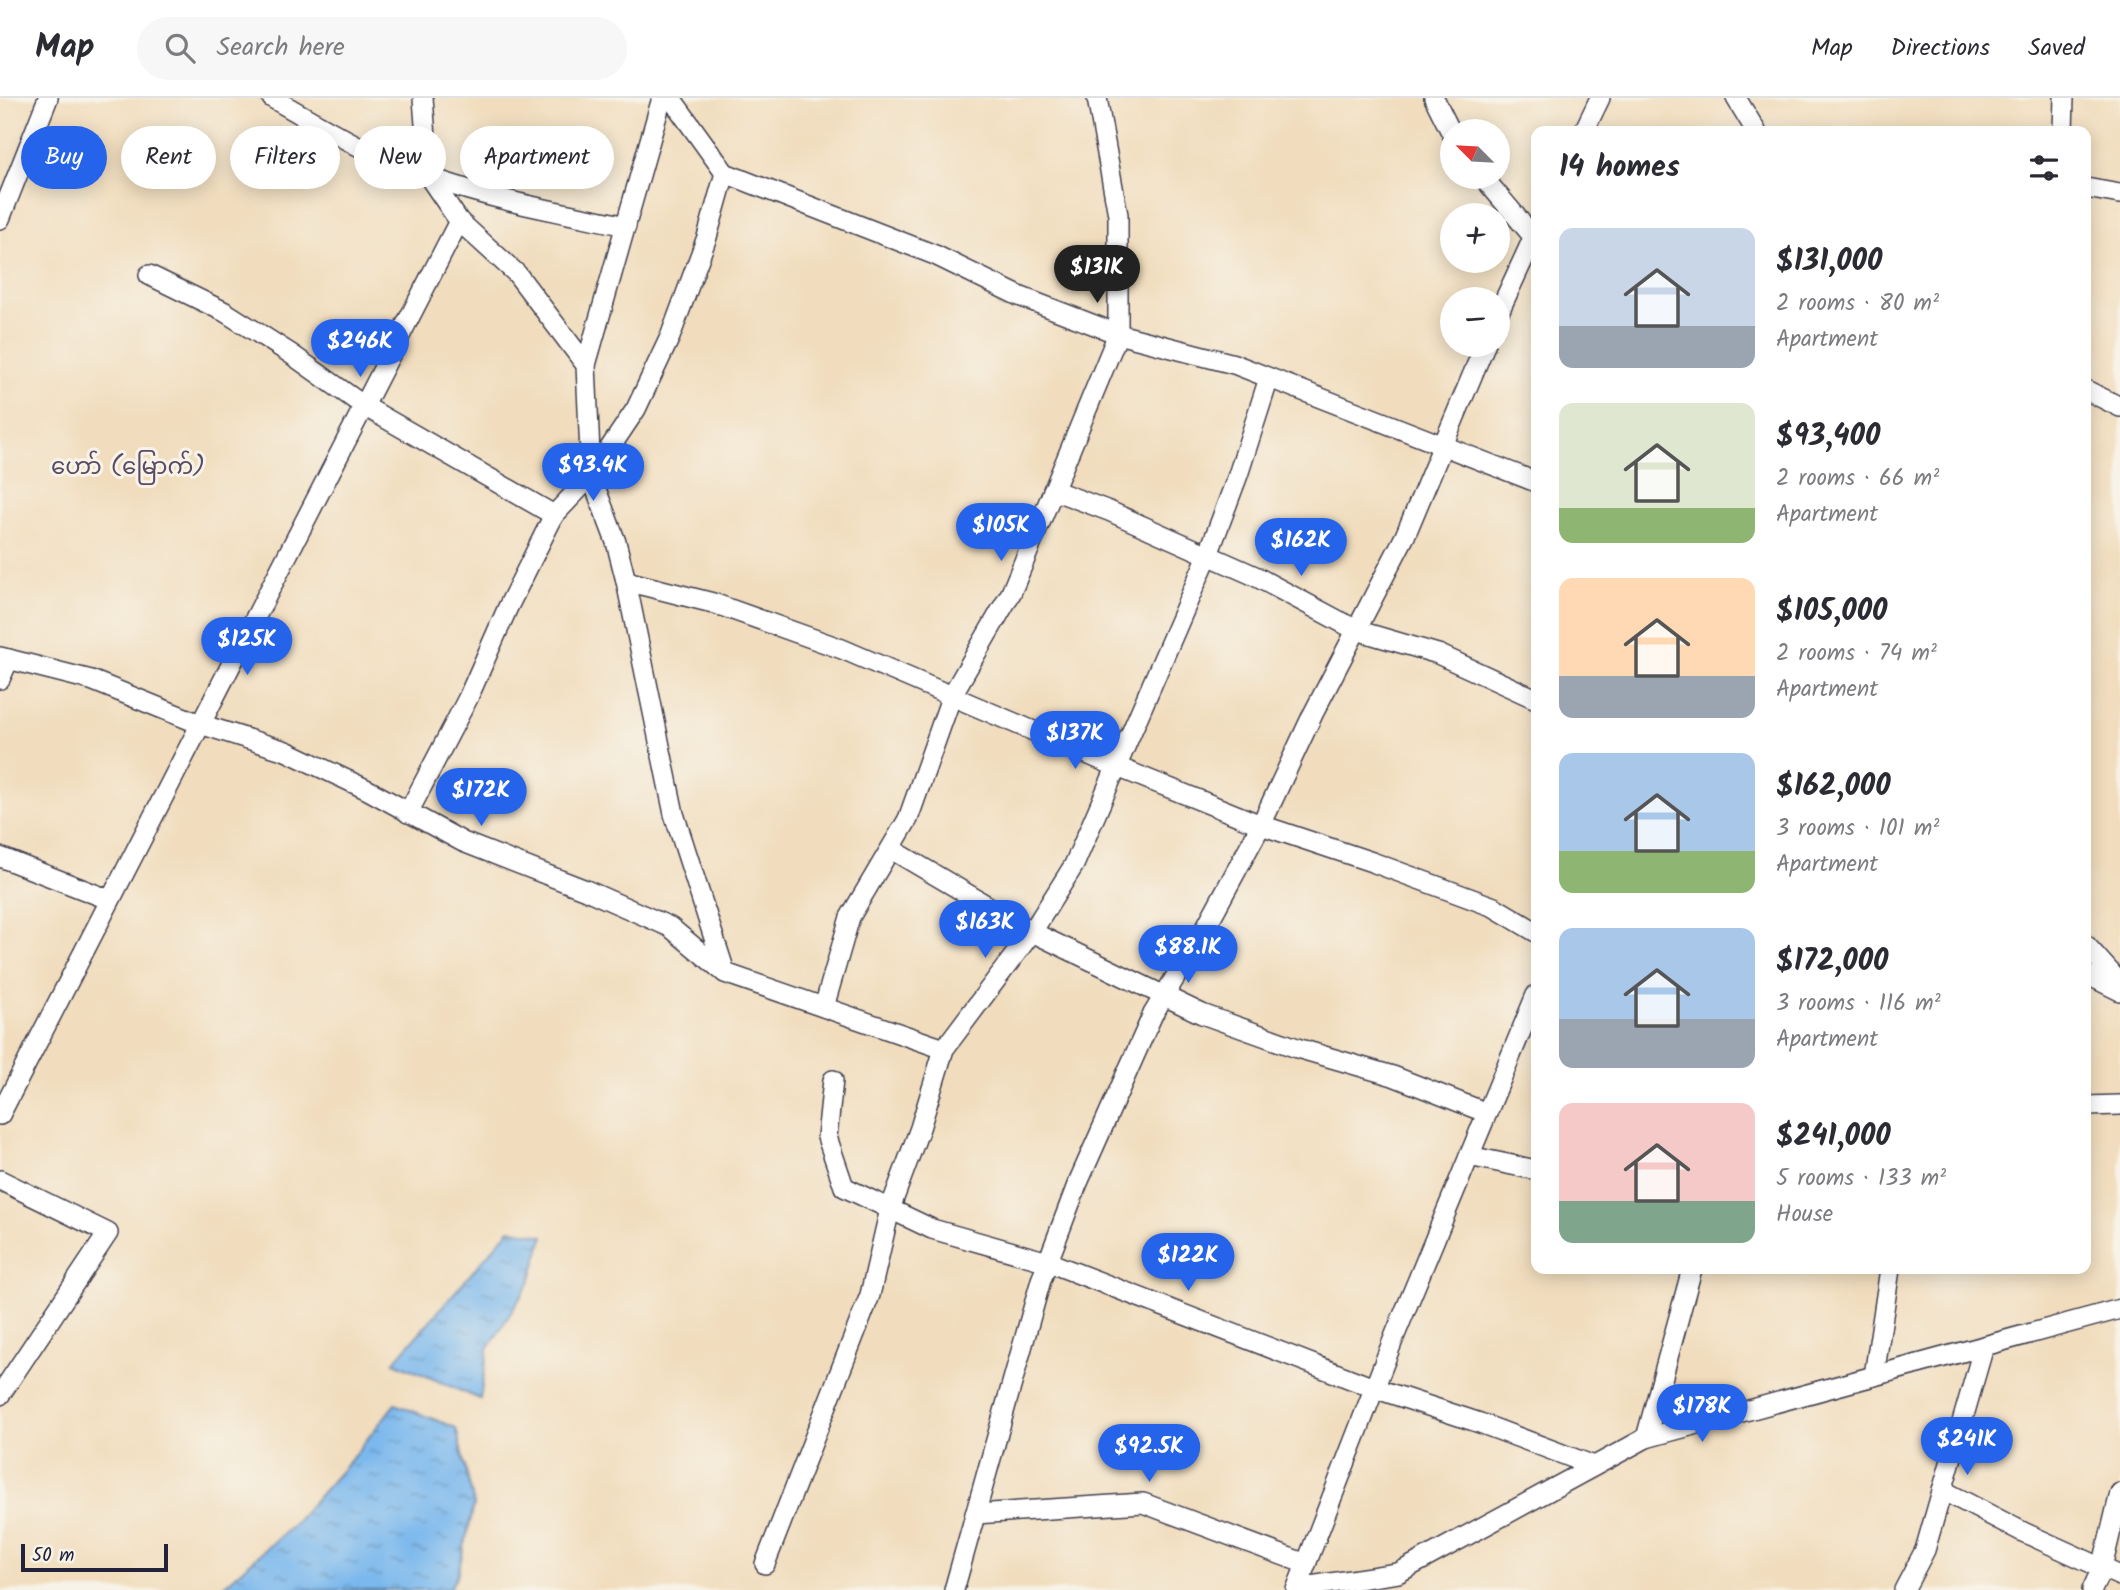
<!DOCTYPE html>
<html lang="en">
<head>
<meta charset="utf-8">
<style>
	body { margin:0; font-family:Kalam,"Noto Sans Myanmar",sans-serif; background:#f7f7f7; color:#2b2b33; height:100vh; display:flex; flex-direction:column; font-size:26px; white-space:nowrap }
	* { box-sizing:border-box; margin:0 }
	p { font-size:23px; color:#7c7c81 }
	.icon { flex:none; width:38px; height:38px; fill:none; stroke:currentColor; stroke-width:2; stroke-linecap:round; stroke-linejoin:round }
	.map { position:relative; flex:1; overflow:hidden }
	.side { position:absolute; left:1531px; top:28px; width:560px; height:1148px; display:flex; flex-direction:column; background:#fff; border-radius:14px; box-shadow:0 4px 18px #0003 }
	.side>* { flex:none }
	.banner { position:absolute; left:21px; top:28px; width:665px; height:63px; display:flex; gap:14px }
	.needle { width:46px; rotate:294deg }
	.buttons { position:absolute; left:1440px; top:21px; display:grid; gap:14px }
	.buttons a { display:grid; place-items:center; width:70px; height:70px; border-radius:50%; background:#fff; box-shadow:0 4px 18px #0003; font-size:35px }
	.scale { position:absolute; left:21px; bottom:18px; width:147px; box-sizing:border-box; padding-left:7px; border:4px solid #22223b; border-top:0; font-size:19px; line-height:24px; white-space:nowrap; color:#22223b; -webkit-text-stroke:5px #f7f3e8; paint-order:stroke }
	.price { position:absolute; translate:-50% -60px; padding:0 16px; border-radius:24px; background:#2563eb; color:#fff; font-size:23px; line-height:46px; filter:drop-shadow(0 2px 4px #0008) }
	.price::after { content:''; position:absolute; left:50%; top:42px; width:21px; height:16px; margin-left:-10px; background:inherit; clip-path:polygon(0 0,100% 0,50% 100%) }
	.price.current { background:#222; color:#fff }
	ul { padding:0; list-style:none }
	li { display:flex; align-items:center; gap:21px; height:175px; padding:0 28px }
	li span { display:grid; place-items:center; flex:none; width:196px; height:140px; border-radius:14px; color:#555 }
	li>.icon { margin-inline-start:auto }
	span .icon { width:84px; height:84px; fill:#fffc; stroke-width:1 }
	li b { font-size:30px }
	h2 { display:flex; justify-content:space-between; align-items:center; height:84px; padding:0 28px; font-size:30px }
	.tag { padding:0 24px; border-radius:32px; background:#fff; box-shadow:0 4px 18px #0003; font-size:24px; line-height:63px }
	.tag.current { background:#2563eb; color:#fff }
	header { display:flex; align-items:center; gap:42px; box-sizing:border-box; height:98px; padding:0 35px; background:#fff; border-bottom:2px solid #e1e1e2 }
	header strong { font-size:33px }
	nav { display:flex; gap:38px; margin-inline-start:auto; font-size:24px }
	.search { width:490px; height:63px; background:#f7f7f7; display:flex; align-items:center; gap:18px; box-sizing:border-box; padding:0 24px; border-radius:38px; color:#7c7c81; font-size:26px }
	.map>svg:first-child { display:block }
</style>
</head>
<body>
<header>
<strong>Map</strong>
<div class="search"><svg class="icon" aria-label="search" viewBox="0 0 24 24"><circle cx="10" cy="10" r="6"/><path d="M15 15l6 6"/></svg>Search here</div>
<nav><a>Map</a><a>Directions</a><a>Saved</a></nav>
</header>
<div class="map">
<svg width="2120" height="1492" viewBox="0 0 2120 1492">
	<defs>
		<pattern id="water-ripples" width="26" height="14" patternUnits="userSpaceOnUse" patternTransform="scale(1.75)"><rect width="26" height="14" fill="#7ab8ed"/><path d="M2 4q2-2 4 0t4 0M15 11q2-2 4 0t4 0" fill="none" stroke="#6495c1"/></pattern>
	</defs>
	<rect width="100%" height="100%" fill="#f7f3e8"/>
	<filter id="ink" filterUnits="userSpaceOnUse"><feTurbulence type="fractalNoise" baseFrequency=".0143" numOctaves="2"/><feDisplacementMap in="SourceGraphic" scale="14" xChannelSelector="R" yChannelSelector="G"/><feConvolveMatrix kernelMatrix="1 2 1 2 8 2 1 2 1" color-interpolation-filters="sRGB"/></filter>
	<filter id="wash" filterUnits="userSpaceOnUse"><feTurbulence type="fractalNoise" baseFrequency=".00686" numOctaves="4" result="noise"/><feDisplacementMap in="SourceGraphic" scale="28" xChannelSelector="R" yChannelSelector="G"/><feGaussianBlur stdDeviation="1.57" result="paint"/><feColorMatrix in="noise" values="0 0 0 0 0 0 0 0 0 0 0 0 0 0 0 0 0 1.4 0 .05"/><feComposite in="paint" operator="in"/></filter>
	<g filter="url(#wash)">
		<rect width="100%" height="100%" fill="#f1ddbd"/>
		<g fill="url(#water-ripples)" stroke="#4e6d94" stroke-width="2">
			<path d="M510 1131 544 1138 530 1184 488 1251 480 1301 394 1264Z"/>
			<path d="M395 1306 456 1330 474 1407 458 1475 449 1492H219L293 1427 349 1364Z"/>
		</g>
	</g>
	<g filter="url(#ink)">
		<g fill="none" stroke-linecap="round" stroke-linejoin="round">
			<g stroke="#413e4e" stroke-width="22">
				<g id="minor">
					<path d="M272 0C323 29 374 60 429 79 492 102 560 114 626 128"/>
					<path d="M423 0 429 79 459 123 517 176 586 267 591 378 616 444 626 483 674 716 725 874"/>
					<path d="M671 0 725 75 935 157 1019 198 1118 236 1234 266 1536 384"/>
					<path d="M1434 0 1452 36"/>
					<path d="M1736 0 1756 33"/>
					<path d="M1584 33 1600 0"/>
					<path d="M2063 33 2064 0"/>
					<path d="M1483 79 1536 142"/>
					<path d="M2086 90 2120 96"/>
					<path d="M0 121 48 0"/>
					<path d="M149 177 225 214 291 256 364 308 554 417"/>
					<path d="M1498 216 1536 134"/>
					<path d="M586 267 662 0"/>
					<path d="M2086 292 2120 309"/>
					<path d="M1053 392 1109 413 1255 478 1356 532 1438 556 1536 601"/>
					<path d="M626 483 713 505 842 551 1115 668 1261 727 1372 764 1494 809 1536 834"/>
					<path d="M0 559 91 582 200 626 286 653 368 692 463 744 586 792 670 829 725 875 944 951"/>
					<path d="M0 581 9 561"/>
					<path d="M408 715 468 600 508 509 554 417 591 378 636 311 670 239 707 139 725 75"/>
					<path d="M891 751 1032 834 1202 916 1297 950 1393 978 1487 1015"/>
					<path d="M0 759 110 802"/>
					<path d="M2086 847 2120 885"/>
					<path d="M2086 876 2120 893"/>
					<path d="M824 909 850 819 908 721 952 597 1011 495 1118 236V117L1097 0"/>
					<path d="M833 982 827 1039 844 1089 932 1131 1048 1164 1374 1290 1480 1325 1594 1368"/>
					<path d="M2086 1008 2120 1007"/>
					<path d="M0 1017 459 123"/>
					<path d="M1469 1058 1536 1072"/>
					<path d="M0 1082 108 1135 0 1297"/>
					<path d="M1874 1278 1890 1171"/>
					<path d="M1646 1340 1692 1171"/>
					<path d="M1942 1392 2023 1434 2120 1478"/>
					<path d="M975 1416 1143 1405 1306 1466"/>
					<path d="M765 1466 870 1197 890 1111 920 1030 944 951 1032 834 1074 767 1208 457 1238 377 1269 280"/>
					<path d="M1297 1490 1398 1475 1646 1340 2120 1211"/>
					<path d="M954 1492 1041 1182 1077 1087 1153 916 1207 827 1261 727 1313 616 1405 438 1485 247"/>
					<path d="M1296 1492 1395 1237 1536 897"/>
					<path d="M1904 1492 1925 1452 1984 1248"/>
					<path d="M2092 1492 2102 1470 2120 1395"/>
				</g>
			</g>
			<use href="#minor" stroke="#fff" stroke-width="19"/>
		</g>
	</g>
	<g text-anchor="middle" stroke-width="6" stroke-linejoin="round" paint-order="stroke">
		<g font-size="23" fill="#5b4a63" stroke="#f7f3e8">
			<text x="128" y="376">ဟော် (မြောက်)</text>
		</g>
	</g>
</svg>
<div class="buttons">
<a><svg class="needle" viewBox="-14 -14 28 28"><path d="M0-13l5 13h-10z" fill="#e53935"/><path d="M0 13l5-13h-10z" fill="#7c7c81"/></svg></a>
<a>+</a>
<a>−</a>
</div>
<div class="scale">50 m</div>
<b class="price current" style="left:1097px;top:207px">$131K</b>
<b class="price" style="left:360px;top:281px">$246K</b>
<b class="price" style="left:593px;top:405px">$93.4K</b>
<b class="price" style="left:1001px;top:465px">$105K</b>
<b class="price" style="left:1301px;top:480px">$162K</b>
<b class="price" style="left:247px;top:579px">$125K</b>
<b class="price" style="left:1075px;top:673px">$137K</b>
<b class="price" style="left:481px;top:730px">$172K</b>
<b class="price" style="left:985px;top:862px">$163K</b>
<b class="price" style="left:1188px;top:887px">$88.1K</b>
<b class="price" style="left:1188px;top:1195px">$122K</b>
<b class="price" style="left:1702px;top:1346px">$178K</b>
<b class="price" style="left:1967px;top:1379px">$241K</b>
<b class="price" style="left:1149px;top:1386px">$92.5K</b>
<div class="banner">
<a class="tag current">Buy</a>
<a class="tag">Rent</a>
<a class="tag">Filters</a>
<a class="tag">New</a>
<a class="tag">Apartment</a>
</div>
<section class="side">
<h2>14 homes<svg class="icon" aria-label="filters" viewBox="0 0 24 24"><path d="M4 7h16M4 17h16"/><circle cx="9" cy="7" r="2"/><circle cx="15" cy="17" r="2"/></svg></h2>
<ul>
<li><span style="background:linear-gradient(#c9d6e8 70%,#9aa5b1 0)"><svg class="icon" aria-label="home" viewBox="0 0 24 24"><path d="M3 11l9-7 9 7M6 9v11h12V9"/></svg></span><div><b>$131,000</b><p>2 rooms · 80 m²</p><p>Apartment</p></div></li>
<li><span style="background:linear-gradient(#dfe7d0 75%,#8fb573 0)"><svg class="icon" aria-label="home" viewBox="0 0 24 24"><path d="M3 11l9-7 9 7M6 9v11h12V9"/></svg></span><div><b>$93,400</b><p>2 rooms · 66 m²</p><p>Apartment</p></div></li>
<li><span style="background:linear-gradient(#ffd9b3 70%,#9aa5b1 0)"><svg class="icon" aria-label="home" viewBox="0 0 24 24"><path d="M3 11l9-7 9 7M6 9v11h12V9"/></svg></span><div><b>$105,000</b><p>2 rooms · 74 m²</p><p>Apartment</p></div></li>
<li><span style="background:linear-gradient(#a9c7e8 70%,#8fb573 0)"><svg class="icon" aria-label="home" viewBox="0 0 24 24"><path d="M3 11l9-7 9 7M6 9v11h12V9"/></svg></span><div><b>$162,000</b><p>3 rooms · 101 m²</p><p>Apartment</p></div></li>
<li><span style="background:linear-gradient(#a9c7e8 65%,#9aa5b1 0)"><svg class="icon" aria-label="home" viewBox="0 0 24 24"><path d="M3 11l9-7 9 7M6 9v11h12V9"/></svg></span><div><b>$172,000</b><p>3 rooms · 116 m²</p><p>Apartment</p></div></li>
<li><span style="background:linear-gradient(#f6c9c9 70%,#7fa58c 0)"><svg class="icon" aria-label="home" viewBox="0 0 24 24"><path d="M3 11l9-7 9 7M6 9v11h12V9"/></svg></span><div><b>$241,000</b><p>5 rooms · 133 m²</p><p>House</p></div></li>
</ul>
</section>
</div>
</body>
</html>
